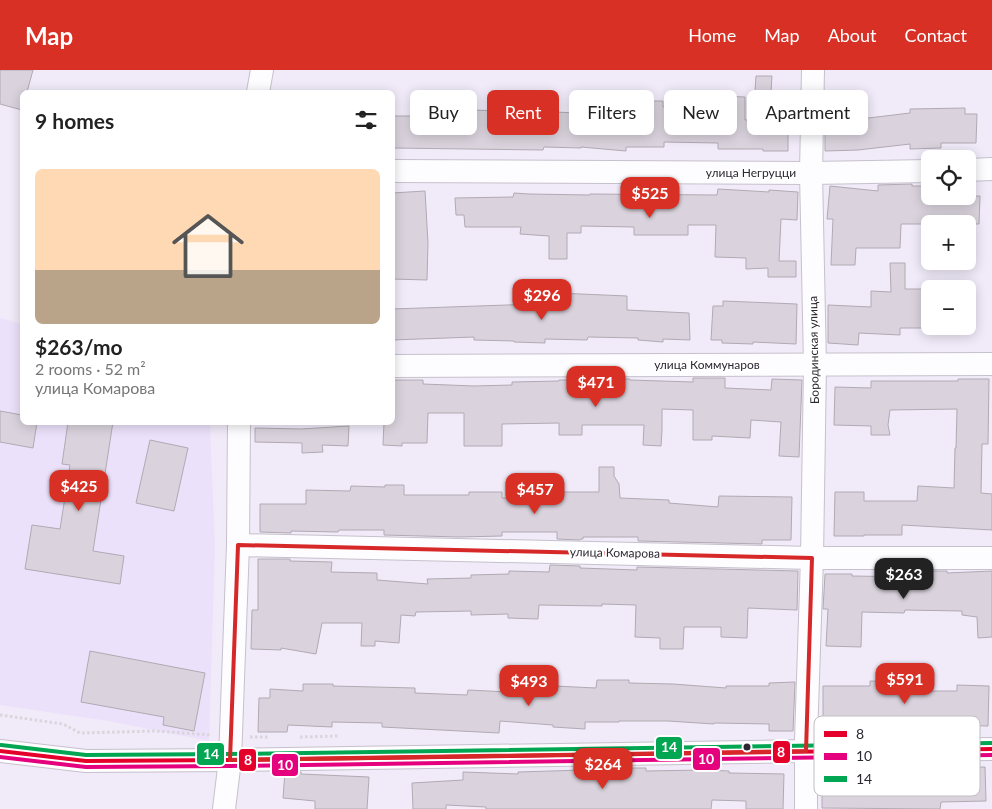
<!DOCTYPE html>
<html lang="en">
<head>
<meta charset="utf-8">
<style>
	body { margin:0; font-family:Lato,sans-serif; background:#f6f6f6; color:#222; height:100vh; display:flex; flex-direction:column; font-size:19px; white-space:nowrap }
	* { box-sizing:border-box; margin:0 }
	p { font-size:16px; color:#767676 }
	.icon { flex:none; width:28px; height:28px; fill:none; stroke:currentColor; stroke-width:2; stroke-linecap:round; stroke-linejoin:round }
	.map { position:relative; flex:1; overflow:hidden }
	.sheet { position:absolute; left:20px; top:20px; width:375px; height:335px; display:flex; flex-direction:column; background:#fff; border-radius:8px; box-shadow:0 2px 12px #0003 }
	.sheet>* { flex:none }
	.top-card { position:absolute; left:410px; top:20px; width:475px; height:45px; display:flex; gap:10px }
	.controls { position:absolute; left:921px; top:80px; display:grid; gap:10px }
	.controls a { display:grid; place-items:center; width:55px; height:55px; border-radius:8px; background:#fff; box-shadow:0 2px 12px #0003; font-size:25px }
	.price { position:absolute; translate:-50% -42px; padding:0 11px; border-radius:10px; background:#d93025; color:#fff; font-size:16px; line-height:32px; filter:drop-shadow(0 1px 2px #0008) }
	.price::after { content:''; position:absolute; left:50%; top:30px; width:15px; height:11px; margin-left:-8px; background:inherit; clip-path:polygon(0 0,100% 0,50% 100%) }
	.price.on { background:#222; color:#fff }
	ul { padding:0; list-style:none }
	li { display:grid; align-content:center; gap:10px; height:265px; padding:0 15px }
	li span { display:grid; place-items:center; height:155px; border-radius:8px; color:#555 }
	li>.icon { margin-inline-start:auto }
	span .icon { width:90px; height:90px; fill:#fffc; stroke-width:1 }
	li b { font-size:21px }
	h2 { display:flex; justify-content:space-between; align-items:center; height:60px; padding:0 15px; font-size:21px }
	.pill { padding:0 18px; border-radius:8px; background:#fff; box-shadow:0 2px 12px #0003; font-size:18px; line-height:45px }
	.pill.on { background:#d93025; color:#fff }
	header { display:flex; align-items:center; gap:30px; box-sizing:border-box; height:70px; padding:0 25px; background:#d93025; color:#fff }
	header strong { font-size:24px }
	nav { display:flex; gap:28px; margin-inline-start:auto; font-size:18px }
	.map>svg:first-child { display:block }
</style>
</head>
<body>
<header>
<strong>Map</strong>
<nav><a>Home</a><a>Map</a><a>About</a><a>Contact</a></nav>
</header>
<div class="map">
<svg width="992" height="739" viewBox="0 0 992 739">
	<rect width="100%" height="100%" fill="#f1ebf9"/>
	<path fill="#ece1fa" d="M0 248 22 254V352L210 353 215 477 209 671 108 651 0 635Z"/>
	<g fill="#dad3dd" stroke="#b1aab3">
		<path d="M0 0H33L27 22H22V40L0 34Z"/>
		<path d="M756 6H772L771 22 755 21Z"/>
		<path d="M718 26 745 27V50L788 49V81H763V79H718V73L664 72V77H626V81L581 77V78L544 77 543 80 392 78V46H422L423 42 468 43V40L508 41V43L551 44V42L582 43V46L633 50V31H663V37L718 38Z"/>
		<path d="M965 38V44H977L976 73H941V78L910 79V74L858 80 825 81V51H860V49L910 43V39Z"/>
		<path d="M912 114V116H930V126H980L979 154H901L900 178H856L855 195H831L833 149H827L830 116 878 121V115Z"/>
		<path d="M718 119 769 122V120L798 122 797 150 781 149 779 191H796V207H768V198L746 199V188L715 187 716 155H688V165H634V157L581 156V163H567V189H549V166L520 164 521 157H465L464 145H456L455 128 513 127 514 123 529 124 590 125V124L717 125Z"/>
		<path d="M425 121 428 173 427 210 392 209V123Z"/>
		<path d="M890 193H905V219H930V258H900V265L859 263 858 275 828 273V235L871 237V221L891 222Z"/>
		<path d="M557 223 627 226V240L689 243 690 270 663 269V272L638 270V268L588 267 587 270 545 269V273L514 272V271L474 270V267L392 270V239L536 234V229L557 230Z"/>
		<path d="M723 231 797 234 796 274 753 272V274L722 273V270H711L713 236H723Z"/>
		<path d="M693 308H725V318L771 320 772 309 802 310 799 387 779 386 781 352 751 350 750 368 712 366V370H693V340L662 339V360L661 376 643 375 644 355H582V365H559V353L502 354V376H464V343H428L427 373H402V376L383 375 384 352H392V310H423V314L474 316 512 315V312L559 311V310H601V309H630V310L693 312Z"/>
		<path d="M958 309H989L988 374H982L981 423 992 424V460L902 455V465H864V466H834L835 422H864V431H917L918 416 954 418 955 378H956L957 339 890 340 888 355 890 365H871V356L834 355 835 317 871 318V311H958Z"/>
		<path d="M0 341 22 345V352H37L33 378 0 372Z"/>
		<path d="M68 352H113L93 481 124 486 120 514 25 499 32 455 60 459 70 395 62 394Z"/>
		<path d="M349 356 348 376 322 375 323 382 302 383V373L255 372V358L301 359Z"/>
		<path d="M150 370 188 378 174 441 136 433Z"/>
		<path d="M599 397H614V406L619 414 620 428 669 430V433L718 437 719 426 792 427 791 470H762V474L638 471V467H583V469H581L580 470 557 469V462H502V466L459 467 384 465V460H339L338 462 291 461V463L260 462V434H306V420L350 421 351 416 385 417V415H404V425H469V422H502V428H557V422H599Z"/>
		<path d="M258 489H290V491L332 492 331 502 377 503V510L428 514 427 509 471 508V505L509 504V501L549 502 550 495 580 496V498L637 500V497L798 501 797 540 748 538 747 568 721 567V557H684L683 579H660V568L635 567 636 535 602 534V536L539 535 538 549 508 548V544L471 545V541L416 542 415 546 401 545 399 573 375 571V576H361L362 553H322L316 584 281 578V580L251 579 252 540H258Z"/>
		<path d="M917 501H947V503L992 501V567L978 568 977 547 962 545V541L905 540 904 543 862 542 861 577 826 576 828 539H823L825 504H852V506L917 507Z"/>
		<path d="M90 581 205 603 194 661 163 655 164 647 81 632Z"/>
		<path d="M913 595H928V621H957V615L989 616 988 656 943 655V660L913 661V657L854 655V658H823V616H870V611L913 612Z"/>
		<path d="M597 610H629V613L673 614 726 618V616H769V613L795 612 793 661H769V654L714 653V654L668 651H619V652H585V659L553 657V655L500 651 499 663 382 657V653L332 652V657L288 655 287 662H258L259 628H270V619L303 621V614H333V616L415 618V623L467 625 468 620 508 622V620L555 623V616L596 618Z"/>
		<path d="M922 695 950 696V698L985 697 986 731 941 732 940 739 822 738V699H883V703H922Z"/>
		<path d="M616 698H646V701L703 700 729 701V703L784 704 783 739H746V731L712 730 711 739H486V737L446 735V739H413L412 713 463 710V702L518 704V702L616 699Z"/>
		<path d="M285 702H301V704L369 707 367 739H315V731L283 728Z"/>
	</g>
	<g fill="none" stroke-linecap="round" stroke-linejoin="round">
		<g stroke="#c6c1cc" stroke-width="24">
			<g id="minor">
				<path d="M258 22 262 0"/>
				<path d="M968 100 992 99"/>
				<path d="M392 101 811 103 930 101"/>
				<path d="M392 296 992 294"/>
				<path d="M238 475 812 488H992"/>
				<path d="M0 681 86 691 230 690 806 681 992 679"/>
				<path d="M224 739 230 690 238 475 239 352"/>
				<path d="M806 739V669L812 488 815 295 811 103 813 0"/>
			</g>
		</g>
		<g stroke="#d8d6da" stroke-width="3" stroke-dasharray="2.5 2.5" stroke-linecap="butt">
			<path d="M0 645 63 654 80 663 155 661 212 665"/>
			<path d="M250 667H269"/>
			<path d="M300 667 339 666"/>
		</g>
		<use href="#minor" stroke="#fdfcfe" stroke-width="22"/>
		<g stroke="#fff" stroke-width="8">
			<path id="bus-1" d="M0 681 86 691 230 690 992 679"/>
		</g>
		<g stroke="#fff" stroke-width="8">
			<path id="bus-2" d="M0 687 86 697 230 696 992 685"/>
		</g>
		<g stroke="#fff" stroke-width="8">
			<path id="bus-3" d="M1 675 86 685 230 684 992 673"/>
		</g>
		<use href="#bus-1" stroke="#e4002b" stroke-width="4"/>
		<use href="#bus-2" stroke="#e5007d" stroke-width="4"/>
		<use href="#bus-3" stroke="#00a651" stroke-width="4"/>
	</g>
	<path fill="none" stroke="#d62828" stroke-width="4" stroke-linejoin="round" d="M238 475 812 488 806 681 230 690Z"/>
	<circle fill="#2c2731" stroke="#fff" stroke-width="2" cx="747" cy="677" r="4.5"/>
	<g text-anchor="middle" stroke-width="4.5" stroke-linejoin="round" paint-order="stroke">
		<g font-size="12" fill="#2c2731" stroke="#fff">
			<text x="751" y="107">улица Негруцци</text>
			<text transform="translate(814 280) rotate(-91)" y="4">Бородинская улица</text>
			<text x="707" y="299">улица Коммунаров</text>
			<text transform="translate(615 483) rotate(1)" y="4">улица Комарова</text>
		</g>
	</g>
	<rect x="814" y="646" width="166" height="80" rx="8" fill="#fff" stroke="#c0bec1" stroke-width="1"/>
	<rect x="824" y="661" width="23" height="6" fill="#e4002b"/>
	<rect x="824" y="683" width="23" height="7" fill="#e5007d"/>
	<rect x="824" y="706" width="23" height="6" fill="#00a651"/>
	<g font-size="14" fill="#2c2731">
		<text x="856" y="669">8</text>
		<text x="856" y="691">10</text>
		<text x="856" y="714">14</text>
	</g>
	<g stroke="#fff" stroke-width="2">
		<rect x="655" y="666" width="28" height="24" rx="5" fill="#00a651"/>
		<rect x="772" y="670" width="19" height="24" rx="5" fill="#e4002b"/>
		<rect x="196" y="672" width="29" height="24" rx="5" fill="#00a651"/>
		<rect x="692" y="677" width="29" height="24" rx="5" fill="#e5007d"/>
		<rect x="238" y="678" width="19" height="24" rx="5" fill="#e4002b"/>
		<rect x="271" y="683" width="28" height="24" rx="5" fill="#e5007d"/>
	</g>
	<g font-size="14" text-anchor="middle" font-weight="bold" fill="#fff">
		<text x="669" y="682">14</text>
		<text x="781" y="687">8</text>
		<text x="211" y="689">14</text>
		<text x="706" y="694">10</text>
		<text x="248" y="695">8</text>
		<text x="285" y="700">10</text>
	</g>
</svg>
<div class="controls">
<a><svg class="icon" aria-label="locate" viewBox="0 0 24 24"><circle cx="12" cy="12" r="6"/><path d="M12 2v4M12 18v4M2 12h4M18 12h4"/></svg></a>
<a>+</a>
<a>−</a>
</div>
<b class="price" style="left:650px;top:149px">$525</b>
<b class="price" style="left:542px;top:251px">$296</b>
<b class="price" style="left:596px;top:338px">$471</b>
<b class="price" style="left:79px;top:442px">$425</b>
<b class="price" style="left:535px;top:445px">$457</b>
<b class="price on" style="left:904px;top:530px">$263</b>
<b class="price" style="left:905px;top:635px">$591</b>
<b class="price" style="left:529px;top:637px">$493</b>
<b class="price" style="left:603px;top:720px">$264</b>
<div class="top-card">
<a class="pill">Buy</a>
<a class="pill on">Rent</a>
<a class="pill">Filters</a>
<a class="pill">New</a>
<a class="pill">Apartment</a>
</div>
<section class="sheet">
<h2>9 homes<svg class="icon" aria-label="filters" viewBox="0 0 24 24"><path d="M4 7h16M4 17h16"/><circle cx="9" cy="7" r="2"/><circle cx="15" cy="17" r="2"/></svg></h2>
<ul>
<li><span style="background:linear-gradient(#ffd9b3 65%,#b9a48a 0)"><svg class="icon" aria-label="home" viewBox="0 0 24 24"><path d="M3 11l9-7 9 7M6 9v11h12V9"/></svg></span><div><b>$263/mo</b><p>2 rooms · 52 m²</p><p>улица Комарова</p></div></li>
</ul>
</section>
</div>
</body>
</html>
